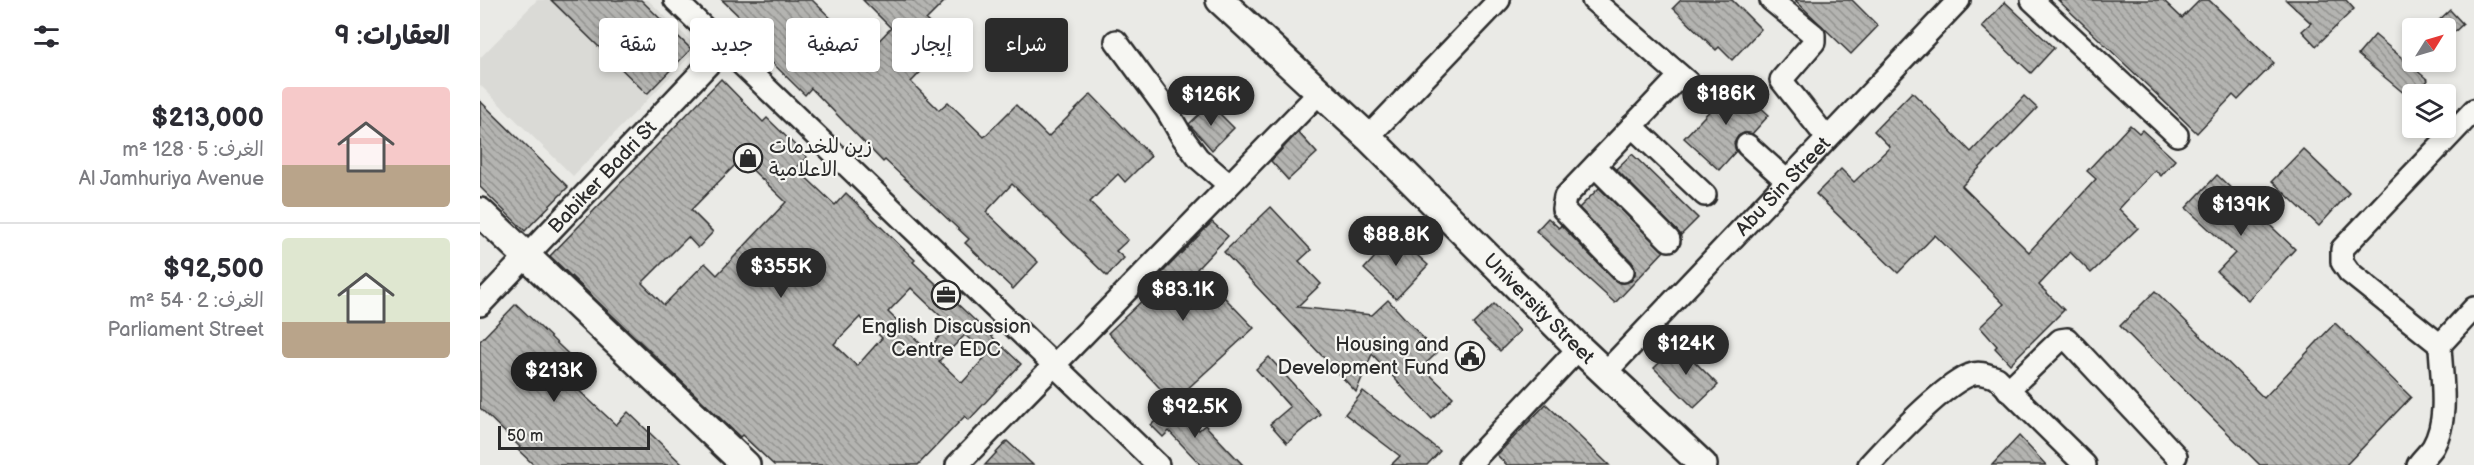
<!DOCTYPE html>
<html lang="ar">
<head>
<meta charset="utf-8">
<style>
	body { margin:0; font-family:"Balsamiq Sans","Playpen Sans Arabic",sans-serif; background:#f7f7f7; color:#2b2b33; direction:rtl; height:100vh; display:flex; flex-direction:column; font-size:22px; white-space:nowrap }
	* { box-sizing:border-box; margin:0 }
	p { font-size:20px; color:#7c7c81 }
	.icon { flex:none; width:33px; height:33px; fill:none; stroke:currentColor; stroke-width:2; stroke-linecap:round; stroke-linejoin:round }
	.map { position:relative; flex:1; overflow:hidden; direction:ltr }
	.details { display:flex; flex-direction:column; background:#fff; width:480px }
	.details>* { flex:none }
	.banner { position:absolute; left:18px; top:18px; width:570px; height:54px; direction:rtl; display:flex; gap:12px }
	.needle { width:39px; rotate:53deg }
	.tools { position:absolute; left:1922px; top:18px; display:grid; gap:12px }
	.tools a { display:grid; place-items:center; width:54px; height:54px; border-radius:6px; background:#fff; box-shadow:0 3px 9px #0003; font-size:30px }
	.scale { position:absolute; left:18px; bottom:15px; width:152px; box-sizing:border-box; padding-left:6px; border:3px solid #2b2b2b; border-top:0; font-size:16px; line-height:21px; white-space:nowrap; color:#2b2b2b; -webkit-text-stroke:4px #f6f6f2; paint-order:stroke }
	.price { position:absolute; translate:-50% -51px; padding:0 14px; border-radius:21px; background:#2b2b2b; color:#fff; font-size:20px; line-height:39px; filter:drop-shadow(0 2px 3px #0008) }
	.price::after { content:''; position:absolute; left:50%; top:36px; width:18px; height:14px; margin-left:-9px; background:inherit; clip-path:polygon(0 0,100% 0,50% 100%) }
	.price.current { background:#222; color:#fff }
	ul { padding:0; list-style:none }
	li { display:flex; align-items:center; gap:18px; height:150px; padding:0 30px }
	li+li { border-top:2px solid #e1e1e2 }
	li span { display:grid; place-items:center; flex:none; width:168px; height:120px; border-radius:6px; color:#555 }
	li>.icon { margin-inline-start:auto }
	span .icon { width:72px; height:72px; fill:#fffc; stroke-width:1 }
	li b { font-size:26px }
	h2 { display:flex; justify-content:space-between; align-items:center; height:72px; padding:0 30px; font-size:26px }
	.chip { padding:0 21px; border-radius:6px; background:#fff; box-shadow:0 3px 9px #0003; font-size:21px; line-height:54px }
	.chip.current { background:#2b2b2b; color:#fff }
	main { display:flex; flex:1; min-height:0 }
	.map>svg:first-child { display:block }
</style>
</head>
<body>
<main>
<div class="map">
<svg width="1994" height="465" viewBox="0 0 1994 465">
	<defs>
		<pattern id="building-back-hatch" width="6" height="6" patternUnits="userSpaceOnUse" patternTransform="scale(1.5)"><rect width="6" height="6" fill="#b4b4b1"/><path d="M-1 5l2 2M0 0l6 6M5-1l2 2" fill="none" stroke="#939390"/></pattern>
	</defs>
	<rect width="100%" height="100%" fill="#eaeae6"/>
	<filter id="ink" filterUnits="userSpaceOnUse"><feTurbulence type="fractalNoise" baseFrequency=".0167" numOctaves="2"/><feDisplacementMap in="SourceGraphic" scale="12" xChannelSelector="R" yChannelSelector="G"/><feConvolveMatrix kernelMatrix="1 2 1 2 8 2 1 2 1" color-interpolation-filters="sRGB"/></filter>
	<g filter="url(#ink)">
		<path fill="#dadad6" d="M57 0H168L218 48 93 176 0 85V58Z"/>
		<g fill="url(#building-back-hatch)" stroke="#2b2b2b" stroke-width="1.5" fill-rule="evenodd">
			<path d="M71 0H161L211 49 167 94Z"/>
			<path d="M242 0H332L387 53 411 28 383 0H466L446 20 469 43 431 82 459 110 468 102 504 137 536 105 568 137 611 94 671 156 645 182 638 174 610 202 648 240 636 251 644 258 627 276 532 184 506 212 558 262 533 289 485 243 489 239 405 160 403 162 331 88 325 95 259 30 266 23Z"/>
			<path d="M1201 0H1252L1281 29 1252 60 1239 47 1236 50 1193 8Z"/>
			<path d="M1315 0H1372L1398 26 1371 54Z"/>
			<path d="M1578 0H1683L1702 18 1720 0H1729L1794 63 1758 100 1753 95 1717 133Z"/>
			<path d="M1806 0H1866L1874 9 1836 46 1822 31 1831 23Z"/>
			<path d="M1525 2 1574 48 1551 73 1502 27Z"/>
			<path d="M1970 10 1983 24 1969 37 1965 28H1961L1956 23Z"/>
			<path d="M1895 35 1948 80 1945 84 1962 94H1932V100L1878 55Z"/>
			<path d="M241 79 283 122 287 118 327 157 316 168 355 205 366 193 435 260 433 262 541 364 489 420 485 416 438 465H294L262 435 260 437 70 256ZM261 159 306 202 237 275 225 263 184 305 162 283 208 237 218 248 233 232 211 210ZM431 288 470 325 447 350 408 312ZM380 317 402 338 377 366 354 344ZM485 335 507 355 482 383 459 361Z"/>
			<path d="M1255 84 1289 115 1272 134 1264 133 1258 136 1254 143 1256 151 1239 170 1204 138Z"/>
			<path d="M1432 92 1491 152 1544 96 1557 108 1482 186 1549 252 1616 179 1607 171 1650 125 1659 133 1662 130 1695 160 1681 176 1675 170 1639 209 1658 228 1611 273 1590 252 1559 285 1584 310 1530 364 1515 348 1517 346 1500 327 1524 304 1455 235 1418 273 1336 194 1361 169 1374 182 1410 147 1394 131Z"/>
			<path d="M0 101 88 187 45 231 0 187Z"/>
			<path d="M730 104 754 128 732 150 709 124Z"/>
			<path d="M818 132 837 153 808 180 791 161Z"/>
			<path d="M1823 149 1869 193 1839 226 1792 181Z"/>
			<path d="M1152 154 1218 218 1201 235 1136 169Z"/>
			<path d="M1737 175 1815 249 1768 300 1737 272 1755 253 1706 208Z"/>
			<path d="M1119 188 1184 251 1135 303 1056 231 1068 218 1079 228 1081 225 1134 280 1140 283 1151 281 1155 274 1153 263 1099 208Z"/>
			<path d="M791 207 831 250 819 261 841 284 817 307 892 315 908 300 957 353 942 367 973 397 952 419 892 354 876 392 744 252Z"/>
			<path d="M732 222 748 236 717 269 774 328 693 402 628 333 687 277 682 273Z"/>
			<path d="M915 235 948 265 916 299 884 269Z"/>
			<path d="M1675 291 1784 398 1855 323 1931 397 1866 465H1780L1640 326Z"/>
			<path d="M36 304 106 371 93 385 136 425 148 412 203 465H54L38 450 40 447 0 408V341Z"/>
			<path d="M1014 304 1040 331 1020 351 993 324Z"/>
			<path d="M1198 345 1238 385 1214 408 1174 368Z"/>
			<path d="M789 357 840 414 807 443 790 424 810 407 776 369Z"/>
			<path d="M883 391 960 451 947 465H911L920 456 865 414Z"/>
			<path d="M694 403 719 430 725 425 763 465H721L689 431 683 437 671 425Z"/>
			<path d="M1066 404 1129 465H1027L1017 455Z"/>
			<path d="M1539 436 1566 465H1512Z"/>
			<path d="M527 441 553 465H505Z"/>
		</g>
		<g fill="none" stroke-linecap="round" stroke-linejoin="round">
			<g stroke="#2b2b2b" stroke-width="26">
				<g id="minor">
					<path d="M195 0 678 465"/>
					<path d="M1113 0 1218 91"/>
					<path d="M1291 0 1334 35V42L1301 80 1347 138"/>
					<path d="M1552 0 1697 135"/>
					<path d="M636 41 686 109 701 135 718 158 749 185"/>
					<path d="M1152 126 1225 195"/>
					<path d="M888 137 1019 0"/>
					<path d="M1267 145 1307 181"/>
					<path d="M1115 166 1189 240"/>
					<path d="M1143 271 1083 209 1085 197 1200 76"/>
					<path id="s1" d="M0 305 243 49"/>
					<path d="M1960 345 1994 308"/>
					<path id="s2" d="M1125 373 1479 0"/>
					<path d="M1528 390 1580 340 1587 339 1696 456"/>
					<path d="M477 465 839 93"/>
					<path d="M989 465 1099 348"/>
					<path d="M1389 465C1410 442 1462 386 1490 375 1499 371 1508 375 1517 378L1605 465"/>
					<path d="M1938 465C1942 459 1949 453 1953 447 1970 417 1961 377 1960 345L1869 272 1862 262V249L1994 110"/>
				</g>
			</g>
			<g stroke="#2b2b2b" stroke-width="32">
				<g id="major">
					<path id="s3" d="M740 0 888 137 1099 348 1223 465"/>
					<path d="M0 212 266 465"/>
				</g>
			</g>
			<use href="#minor" stroke="#f6f6f2" stroke-width="21"/>
			<use href="#major" stroke="#f6f6f2" stroke-width="27"/>
		</g>
	</g>
	<defs>
		<g id="shop-ring" transform="scale(1.5)"><circle r="9.5" fill="#f6f6f2" stroke="#2b2b2b" stroke-width="1.5"/><path d="M-5-2.5h2.3a2.7 3.5 0 0 1 5.4 0H5L5.5 6h-11ZM-1.5-2.5h3a1.5 2.3 0 0 0-3 0Z" fill="#2b2b2b"/></g>
		<g id="office-ring" transform="scale(1.5)"><circle r="9.5" fill="#f6f6f2" stroke="#2b2b2b" stroke-width="1.5"/><path d="M-6-3h4V-5.5h4V-3h4V5H-6ZM-1-4.5V-3h2v-1.5ZM-6 0V1H6V0Z" fill="#2b2b2b"/></g>
		<g id="civic-ring" transform="scale(1.5)"><circle r="9.5" fill="#f6f6f2" stroke="#2b2b2b" stroke-width="1.5"/><path d="M-.6-6.5H3V-4.5H.6V-3L4-1V1h2V6H-6V1h2V-1L-.6-3ZM-1.2 2.5V6h2.4V2.5Z" fill="#2b2b2b"/></g>
	</defs>
	<g fill-rule="evenodd">
		<use href="#shop-ring" x="268" y="158"/>
		<use href="#office-ring" x="466" y="295"/>
		<use href="#civic-ring" x="990" y="356"/>
	</g>
	<g text-anchor="middle" stroke-width="4.5" stroke-linejoin="round" paint-order="stroke">
		<g font-size="20" fill="#2b2b2b" stroke="#f6f6f2" text-anchor="start">
			<text x="289" y="153">زين للخدمات<tspan x="289" dy="23">الاعلامية</tspan></text>
			<text x="466" y="333" text-anchor="middle">English Discussion<tspan x="466" dy="23">Centre EDC</tspan></text>
			<text x="969" y="351" text-anchor="end">Housing and<tspan x="969" dy="23">Development Fund</tspan></text>
		</g>
		<g font-size="20" fill="#2b2b2b" stroke="#f6f6f2">
			<text dy="7" stroke="none"><textPath href="#s1" startOffset="177">Babiker Badri St</textPath></text>
			<text dy="7" stroke="none"><textPath href="#s2" startOffset="258">Abu Sin Street</textPath></text>
			<text dy="7" stroke="none"><textPath href="#s3" startOffset="444">University Street</textPath></text>
		</g>
	</g>
</svg>
<div class="tools">
<a><svg class="needle" viewBox="-14 -14 28 28"><path d="M0-13l5 13h-10z" fill="#e53935"/><path d="M0 13l5-13h-10z" fill="#7c7c81"/></svg></a>
<a><svg class="icon" aria-label="layers" viewBox="0 0 24 24"><path d="M12 4l9 5-9 5-9-5zM3 14l9 5 9-5"/></svg></a>
</div>
<div class="scale">50 m</div>
<b class="price" style="left:1246px;top:126px">$186K</b>
<b class="price" style="left:731px;top:127px">$126K</b>
<b class="price" style="left:1761px;top:237px">$139K</b>
<b class="price" style="left:916px;top:267px">$88.8K</b>
<b class="price" style="left:301px;top:299px">$355K</b>
<b class="price" style="left:703px;top:322px">$83.1K</b>
<b class="price" style="left:1206px;top:376px">$124K</b>
<b class="price current" style="left:74px;top:403px">$213K</b>
<b class="price" style="left:715px;top:439px">$92.5K</b>
<div class="banner">
<a class="chip current">شراء</a>
<a class="chip">إيجار</a>
<a class="chip">تصفية</a>
<a class="chip">جديد</a>
<a class="chip">شقة</a>
</div>
</div>
<section class="details">
<h2>العقارات: 9<svg class="icon" aria-label="filters" viewBox="0 0 24 24"><path d="M4 7h16M4 17h16"/><circle cx="9" cy="7" r="2"/><circle cx="15" cy="17" r="2"/></svg></h2>
<ul>
<li><span style="background:linear-gradient(#f6c9c9 65%,#b9a48a 0)"><svg class="icon" aria-label="home" viewBox="0 0 24 24"><path d="M3 11l9-7 9 7M6 9v11h12V9"/></svg></span><div><b>$213,000</b><p>الغرف: 5 · 128 m²</p><p>Al Jamhuriya Avenue</p></div></li>
<li><span style="background:linear-gradient(#dfe7d0 70%,#b9a48a 0)"><svg class="icon" aria-label="home" viewBox="0 0 24 24"><path d="M3 11l9-7 9 7M6 9v11h12V9"/></svg></span><div><b>$92,500</b><p>الغرف: 2 · 54 m²</p><p>Parliament Street</p></div></li>
</ul>
</section>
</main>
</body>
</html>
